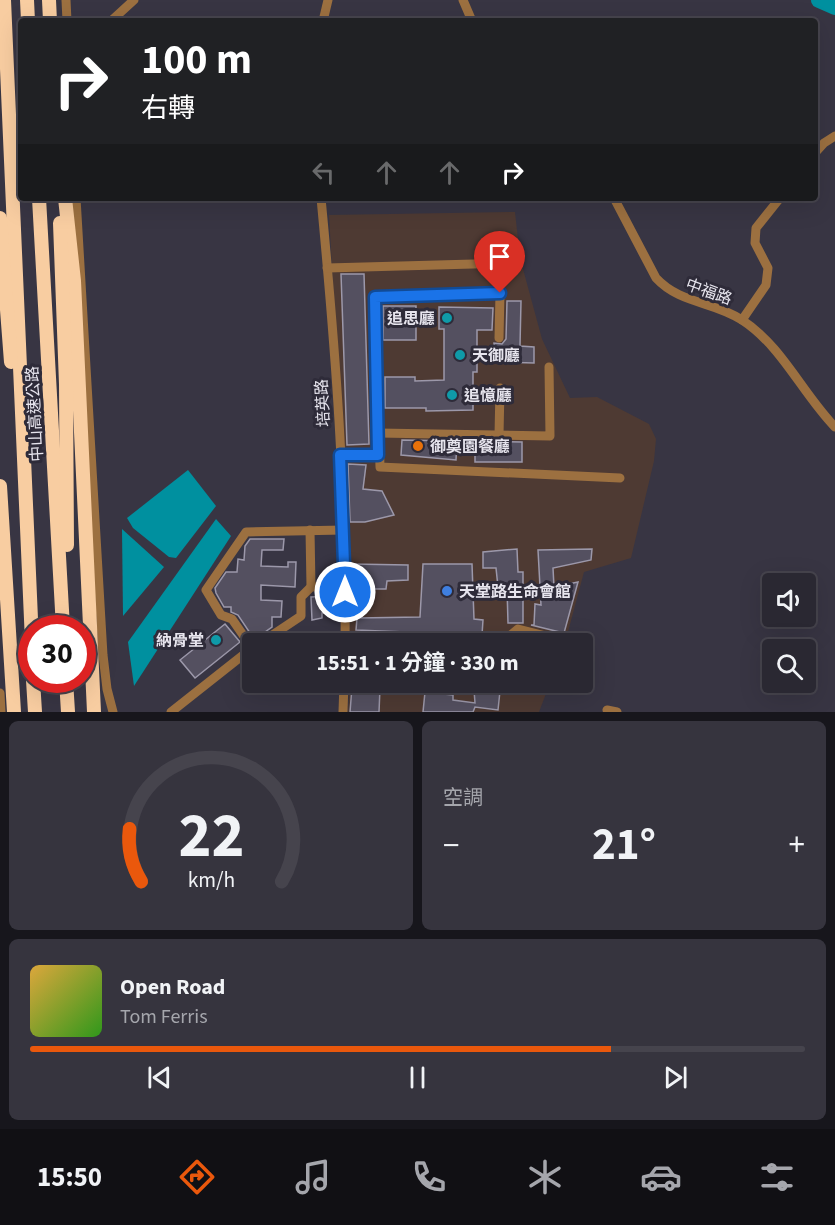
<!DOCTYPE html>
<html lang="zh-TW">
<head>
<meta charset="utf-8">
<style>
	body { margin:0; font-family:"Source Sans 3","Noto Sans TC",sans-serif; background:#36343e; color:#f1f3f6; height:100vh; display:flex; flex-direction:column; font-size:22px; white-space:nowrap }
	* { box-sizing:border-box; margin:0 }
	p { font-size:20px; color:#a5a6ac }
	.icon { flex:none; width:33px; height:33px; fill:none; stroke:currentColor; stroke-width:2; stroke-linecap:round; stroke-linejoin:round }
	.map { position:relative; height:712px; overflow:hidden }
	.panel { display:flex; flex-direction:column; gap:9px; padding:9px; background:#17161c; flex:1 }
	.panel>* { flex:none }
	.guide { position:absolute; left:18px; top:18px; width:800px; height:183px; border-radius:6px; box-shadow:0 6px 24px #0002,0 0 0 2px #46444d; background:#202124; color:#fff; overflow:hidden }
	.buttons { position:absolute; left:762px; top:573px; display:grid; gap:12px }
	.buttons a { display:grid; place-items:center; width:54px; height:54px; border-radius:6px; background:#2a2832; box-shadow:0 6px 24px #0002,0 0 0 2px #46444d; font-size:30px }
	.speed { position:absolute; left:18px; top:615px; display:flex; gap:12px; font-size:30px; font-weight:700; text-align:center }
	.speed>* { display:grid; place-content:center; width:78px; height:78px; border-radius:50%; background:#2a2832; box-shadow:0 6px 24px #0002,0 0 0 2px #46444d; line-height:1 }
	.speed .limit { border:9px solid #d22; background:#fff; color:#111 }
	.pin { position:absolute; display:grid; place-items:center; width:51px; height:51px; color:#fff; margin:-62px -26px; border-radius:50% 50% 50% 0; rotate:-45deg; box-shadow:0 0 6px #0007 }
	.pin .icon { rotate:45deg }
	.me { position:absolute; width:66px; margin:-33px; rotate:0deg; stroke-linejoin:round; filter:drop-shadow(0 0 4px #0008) }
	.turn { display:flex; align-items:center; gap:21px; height:126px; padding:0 24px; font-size:27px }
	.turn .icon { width:78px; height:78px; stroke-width:2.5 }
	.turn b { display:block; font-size:42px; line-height:51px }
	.lanes { display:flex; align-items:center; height:57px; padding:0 24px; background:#0003; justify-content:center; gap:30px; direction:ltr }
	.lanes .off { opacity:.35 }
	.big { font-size:45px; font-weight:700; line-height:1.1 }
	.panel .card { flex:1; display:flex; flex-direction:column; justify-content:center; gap:9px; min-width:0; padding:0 21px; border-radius:9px; background:#36343e }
	.panel .dial { align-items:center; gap:0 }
	.dial svg { height:156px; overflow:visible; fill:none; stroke:#46444d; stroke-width:7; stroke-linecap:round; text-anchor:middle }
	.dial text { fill:#f1f3f6; stroke:none }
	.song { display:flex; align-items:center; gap:18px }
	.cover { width:72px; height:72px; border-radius:9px; background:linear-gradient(135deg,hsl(40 70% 55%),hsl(110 70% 35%)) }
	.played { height:6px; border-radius:3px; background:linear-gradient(90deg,#ea580c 75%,#46444d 75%) }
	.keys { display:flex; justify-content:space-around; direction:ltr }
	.heat { display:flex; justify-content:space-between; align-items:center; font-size:33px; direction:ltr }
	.panel .tiles { flex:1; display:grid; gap:9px; grid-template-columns:1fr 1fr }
	.card:last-child { grid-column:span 2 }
	.trip { position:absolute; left:242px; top:633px; width:351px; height:60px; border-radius:6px; background:#2a2832; box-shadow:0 6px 24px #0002,0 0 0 2px #46444d; font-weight:700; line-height:60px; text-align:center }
	.tabs { display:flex; height:96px; justify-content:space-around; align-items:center; background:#111014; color:#a5a6ac }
	.tabs .icon { width:42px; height:42px }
	.tabs .on { color:#ea580c }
	.tabs b { font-size:27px; color:#f1f3f6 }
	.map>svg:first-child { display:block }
</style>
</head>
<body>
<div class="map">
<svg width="835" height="712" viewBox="0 0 835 712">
	<rect width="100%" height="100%" fill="#383543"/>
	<g fill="#4e3a33">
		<path d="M515 212 520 258 542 339 570 398 597 397 649 424 656 439 654 461 631 558 584 572 565 643H350L349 561 329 215Z"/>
		<path d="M350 683H550L539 712H348Z"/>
	</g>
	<g fill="#00909f">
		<path d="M188 470 216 506 176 558 169 557 133 528 127 518Z"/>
		<path d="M216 519 231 536 134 686 128 642Z"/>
		<path d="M122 529 164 567 123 616Z"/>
	</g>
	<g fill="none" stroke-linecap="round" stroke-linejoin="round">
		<path stroke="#00909f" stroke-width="16" d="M819 0 835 7"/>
	</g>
	<g fill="#545060" stroke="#9c98aa" stroke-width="1.5">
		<path d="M341 274H364L369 444 347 445Z"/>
		<path d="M507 301H521L520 346 534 347V363L494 362V343L502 344 506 339Z"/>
		<rect x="383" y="306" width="33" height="34"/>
		<path d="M439 307 493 308 492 330H477V372H473V410L426 411V408H385V377H415V381L444 380V329H439Z"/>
		<path d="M402 440 457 441 456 460 401 455Z"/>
		<path d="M475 441 522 442V462H475Z"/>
		<path d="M348 464 366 465 363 489 382 491 394 515 365 522H350Z"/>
		<path d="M250 539H284L283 550H262L261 566 288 567V562H296L295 587 261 585V600L282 601 281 617H272V627L262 634 250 633 238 615 231 612V607H224L216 593 215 588 226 572H237L238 559 244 560 245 546Z"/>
		<path d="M517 549 518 572H523V623H508L507 588 498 587 496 568H483V552Z"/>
		<path d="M592 549 591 560 553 568 554 587 578 582 564 633 531 625H534L535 604 541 605 538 550Z"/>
		<path d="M351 564 408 565V580L387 581 386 589H360L359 607H352Z"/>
		<path d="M423 564H472L474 619 483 620 482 635 356 630 357 618 420 617Z"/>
		<path d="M331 596 330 612 322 613V618L312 620 311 597Z"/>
		<path d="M225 624 240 642 195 678 180 660Z"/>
		<path d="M352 687 380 688 379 712H350Z"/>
		<path d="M474 690 500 691 498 710 475 707 473 712H423L425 692 453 695V700L475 703Z"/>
	</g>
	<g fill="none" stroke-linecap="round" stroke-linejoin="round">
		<g stroke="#9c7040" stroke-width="9">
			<path d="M66 0 67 21"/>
			<path d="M463 0 472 21"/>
			<path d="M111 21 134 0"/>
			<path d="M323 21 328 0"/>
			<path d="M814 154 824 143 835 136"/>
			<path d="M76 198 103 655 107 689 113 712"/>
			<path d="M321 198C335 346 347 495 345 644"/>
			<path d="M614 198 656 278C680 304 713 301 742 320 782 346 802 393 835 427"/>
			<path d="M327 268 510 263"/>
			<path d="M742 320 766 285 768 268 755 243 756 228 780 198"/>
			<path d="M499 338 500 293 375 297 380 467 620 478"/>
			<path d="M378 433 550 436 549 367"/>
			<path d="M499 435 500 388"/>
			<path d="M340 455H378"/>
			<path d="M310 530 311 587"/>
			<path d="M345 636 501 643 518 629 566 641"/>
			<path d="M259 644 301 616V597L311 587 345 586"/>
			<path d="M252 648 232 619 221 615 206 590 246 532 344 530"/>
			<path d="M430 682 492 684"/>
			<path d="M0 693 1 712"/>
			<path d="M607 710 617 712"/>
			<path d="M171 712 252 648"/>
			<path d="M343 712 344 682"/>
		</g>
		<g stroke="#f8cda1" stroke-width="14">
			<path d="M4 0 32 642"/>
			<path d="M27 0 28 21"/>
			<path d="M49 0 50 21"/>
			<path d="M39 198 63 628"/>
			<path d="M65 198 74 281 94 712"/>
			<path d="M0 218 11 362"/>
			<path d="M60 223 66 384 67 545"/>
			<path d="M0 486 14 712"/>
			<path d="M33 680 35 712"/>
			<path d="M66 680 68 712"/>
		</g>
	</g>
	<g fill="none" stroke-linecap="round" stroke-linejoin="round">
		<g stroke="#114b97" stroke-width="15">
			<path id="route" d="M345 592 340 455H378L375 297 500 293"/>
		</g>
		<use href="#route" stroke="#1a73e8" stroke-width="10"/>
	</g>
	<g fill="#0f9aa8" stroke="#2e2b39" stroke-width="2">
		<circle cx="447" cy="318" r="6"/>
		<circle cx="460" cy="355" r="6"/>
		<circle cx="452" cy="395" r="6"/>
		<circle cx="216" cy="640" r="6"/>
	</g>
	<circle fill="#e8710a" stroke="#2e2b39" stroke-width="2" cx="418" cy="446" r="6"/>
	<circle fill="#3f7fe0" stroke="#2e2b39" stroke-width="2" cx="447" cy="591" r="6"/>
	<g text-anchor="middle" stroke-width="6" stroke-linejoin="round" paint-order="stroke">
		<g font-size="16" fill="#e7e5ee" stroke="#2e2b39">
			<text transform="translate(709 291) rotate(20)" y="6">中福路</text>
			<text transform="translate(322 403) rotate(-93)" y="6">培英路</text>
			<text transform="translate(34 414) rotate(-93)" y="6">中山高速公路</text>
		</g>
		<g font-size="16" font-weight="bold" fill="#e7e5ee" stroke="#2e2b39" text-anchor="start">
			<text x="435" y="324" text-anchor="end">追思廳</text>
			<text x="472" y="361">天御廳</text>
			<text x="464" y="401">追憶廳</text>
			<text x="430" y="452">御奠園餐廳</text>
			<text x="459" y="597">天堂路生命會館</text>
			<text x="204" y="646" text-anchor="end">納骨堂</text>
		</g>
	</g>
</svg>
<div class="buttons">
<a><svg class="icon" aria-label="sound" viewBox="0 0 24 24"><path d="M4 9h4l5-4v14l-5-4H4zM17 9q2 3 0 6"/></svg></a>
<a><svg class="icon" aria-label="search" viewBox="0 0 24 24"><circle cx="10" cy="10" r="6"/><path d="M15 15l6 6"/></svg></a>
</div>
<div class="speed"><div class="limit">30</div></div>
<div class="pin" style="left:500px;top:293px;background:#d93025"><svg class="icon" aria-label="arrive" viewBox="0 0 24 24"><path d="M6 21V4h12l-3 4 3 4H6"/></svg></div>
<svg class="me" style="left:345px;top:592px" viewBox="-20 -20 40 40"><circle r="17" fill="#1a73e8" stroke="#fff" stroke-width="3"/><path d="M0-11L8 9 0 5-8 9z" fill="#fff"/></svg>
<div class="trip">15:51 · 1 分鐘 · 330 m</div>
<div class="guide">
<div class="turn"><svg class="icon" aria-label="right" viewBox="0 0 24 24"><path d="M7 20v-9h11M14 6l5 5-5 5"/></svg><div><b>100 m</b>右轉</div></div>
<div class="lanes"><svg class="icon off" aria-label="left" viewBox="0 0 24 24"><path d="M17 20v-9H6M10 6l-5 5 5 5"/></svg><svg class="icon off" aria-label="ahead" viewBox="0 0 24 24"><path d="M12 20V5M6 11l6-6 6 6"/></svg><svg class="icon off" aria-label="ahead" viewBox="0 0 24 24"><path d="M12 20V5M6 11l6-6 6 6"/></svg><svg class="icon" aria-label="right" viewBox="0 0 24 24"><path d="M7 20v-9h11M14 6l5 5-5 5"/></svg></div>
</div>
</div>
<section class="panel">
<div class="tiles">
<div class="card dial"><svg viewBox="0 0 100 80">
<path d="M14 69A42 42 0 1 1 86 69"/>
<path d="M14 69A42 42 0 0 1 8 42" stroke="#ea580c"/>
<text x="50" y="56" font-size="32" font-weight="700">22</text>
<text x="50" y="72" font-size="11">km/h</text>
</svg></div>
<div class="card"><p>空調</p>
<div class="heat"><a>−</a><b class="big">21°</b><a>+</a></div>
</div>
<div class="card">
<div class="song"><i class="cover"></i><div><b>Open Road</b><p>Tom Ferris</p></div></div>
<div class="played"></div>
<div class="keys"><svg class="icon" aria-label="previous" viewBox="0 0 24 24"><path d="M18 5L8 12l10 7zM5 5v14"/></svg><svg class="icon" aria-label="pause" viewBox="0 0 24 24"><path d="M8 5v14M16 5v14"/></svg><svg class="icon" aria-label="next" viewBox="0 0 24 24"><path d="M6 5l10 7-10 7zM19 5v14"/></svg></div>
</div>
</div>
</section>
<nav class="tabs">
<b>15:50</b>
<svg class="icon on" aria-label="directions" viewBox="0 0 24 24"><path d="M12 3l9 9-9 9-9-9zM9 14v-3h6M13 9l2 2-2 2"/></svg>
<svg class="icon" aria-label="music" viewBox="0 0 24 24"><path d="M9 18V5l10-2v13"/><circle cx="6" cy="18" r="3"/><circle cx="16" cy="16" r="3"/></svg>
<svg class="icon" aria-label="phone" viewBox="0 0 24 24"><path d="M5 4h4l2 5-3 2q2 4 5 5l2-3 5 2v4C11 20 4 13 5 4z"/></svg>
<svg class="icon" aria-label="climate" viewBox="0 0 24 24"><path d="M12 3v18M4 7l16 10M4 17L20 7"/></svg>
<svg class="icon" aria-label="car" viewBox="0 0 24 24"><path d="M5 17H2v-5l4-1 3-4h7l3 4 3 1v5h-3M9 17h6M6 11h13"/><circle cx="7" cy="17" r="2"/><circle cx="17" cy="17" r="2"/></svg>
<svg class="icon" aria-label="filters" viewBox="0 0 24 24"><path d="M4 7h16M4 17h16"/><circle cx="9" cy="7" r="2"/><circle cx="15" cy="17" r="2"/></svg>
</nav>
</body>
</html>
